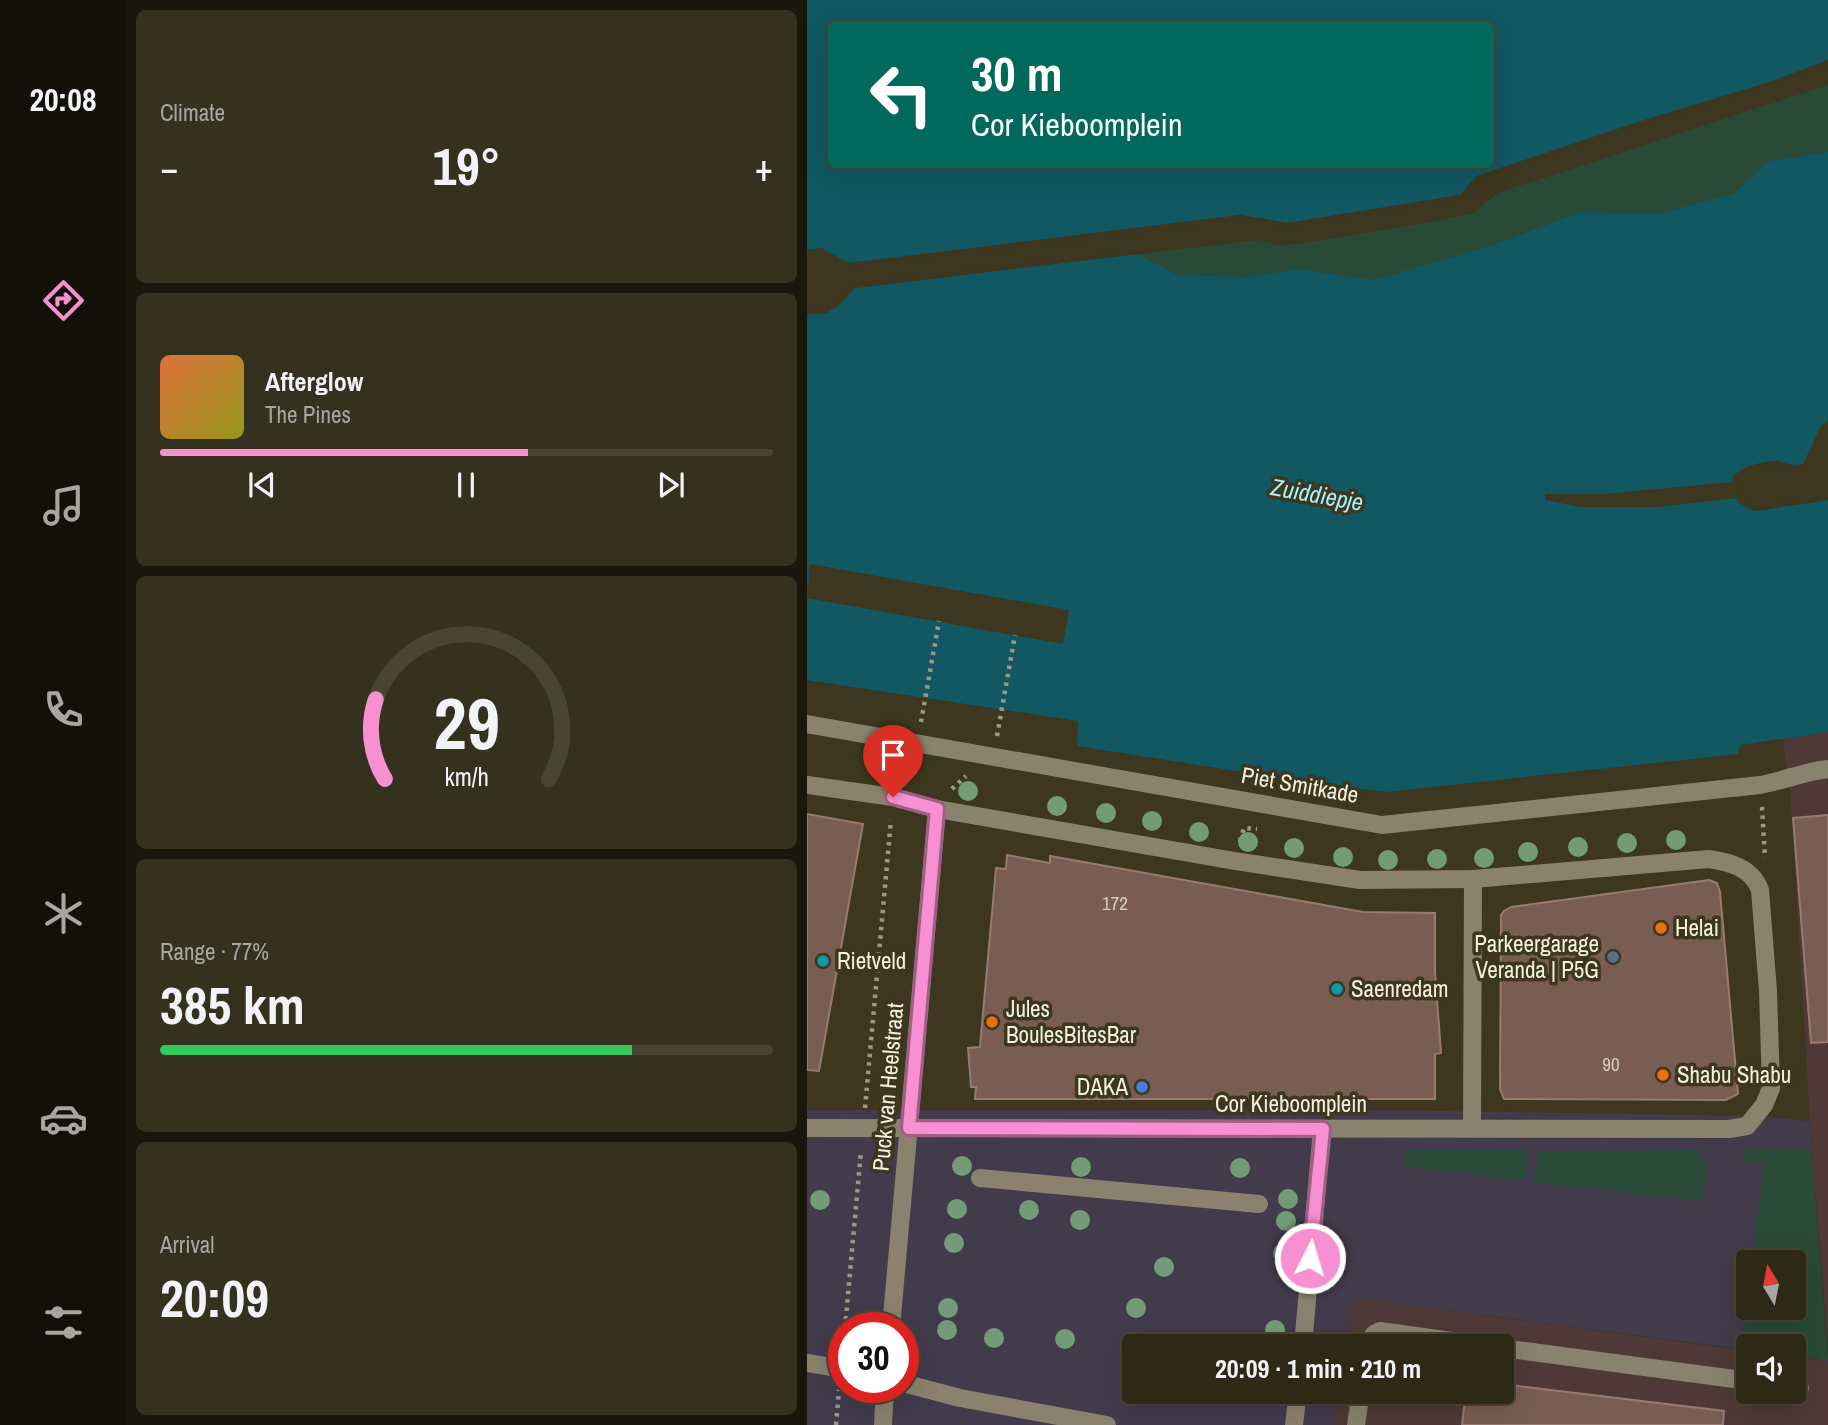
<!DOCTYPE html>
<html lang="en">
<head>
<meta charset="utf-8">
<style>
	body { margin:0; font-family:"Archivo Narrow",sans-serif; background:#35311f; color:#f1f3f6; height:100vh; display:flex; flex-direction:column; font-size:26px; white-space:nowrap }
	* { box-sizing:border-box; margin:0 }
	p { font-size:23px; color:#a7a6a1 }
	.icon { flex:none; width:38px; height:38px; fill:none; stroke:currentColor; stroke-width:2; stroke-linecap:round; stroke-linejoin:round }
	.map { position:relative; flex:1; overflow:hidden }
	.panel { display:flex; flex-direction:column; gap:10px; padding:10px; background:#19170c; width:681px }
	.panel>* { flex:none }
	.guide { position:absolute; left:21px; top:21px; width:665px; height:147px; border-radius:7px; box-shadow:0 7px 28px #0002,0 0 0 2px #484535; background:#00695c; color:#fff; overflow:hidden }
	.needle { width:46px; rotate:350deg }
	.fabs { position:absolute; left:929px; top:1250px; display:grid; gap:14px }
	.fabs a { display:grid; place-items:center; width:70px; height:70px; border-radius:7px; background:#2d2916; box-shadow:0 7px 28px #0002,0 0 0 2px #484535; font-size:35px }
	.speed { position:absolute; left:21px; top:1312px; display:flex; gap:14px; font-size:35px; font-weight:700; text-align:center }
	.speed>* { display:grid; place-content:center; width:91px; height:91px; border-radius:50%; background:#2d2916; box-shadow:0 7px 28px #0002,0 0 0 2px #484535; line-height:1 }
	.speed .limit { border:10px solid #d22; background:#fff; color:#111 }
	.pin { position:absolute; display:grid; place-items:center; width:60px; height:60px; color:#fff; margin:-72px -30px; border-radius:50% 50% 50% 0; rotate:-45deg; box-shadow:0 0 7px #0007 }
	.pin .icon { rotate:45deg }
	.me { position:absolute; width:77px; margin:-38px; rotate:5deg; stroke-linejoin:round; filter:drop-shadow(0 0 5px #0008) }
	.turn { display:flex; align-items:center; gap:24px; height:147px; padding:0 28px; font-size:32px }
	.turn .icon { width:91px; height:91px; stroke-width:2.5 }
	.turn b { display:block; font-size:49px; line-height:60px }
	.big { font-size:52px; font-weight:700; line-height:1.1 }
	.panel .widget { flex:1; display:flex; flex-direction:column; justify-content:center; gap:10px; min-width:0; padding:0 24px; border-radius:10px; background:#35311f }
	.panel .dial { align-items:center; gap:0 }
	.dial svg { height:182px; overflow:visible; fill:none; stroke:#484535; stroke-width:7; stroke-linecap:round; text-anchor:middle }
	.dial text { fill:#f1f3f6; stroke:none }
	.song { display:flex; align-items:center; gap:21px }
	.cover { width:84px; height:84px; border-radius:10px; background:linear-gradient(135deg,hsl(20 70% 55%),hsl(60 70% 35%)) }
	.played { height:7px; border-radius:4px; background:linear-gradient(90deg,#f690d0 60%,#484535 60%) }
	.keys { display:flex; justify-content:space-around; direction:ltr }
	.heat { display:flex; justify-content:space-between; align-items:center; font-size:38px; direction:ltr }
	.charge { height:10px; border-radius:5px; background:linear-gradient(90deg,#34c759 77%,#484535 0) }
	.trip { position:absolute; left:315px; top:1334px; width:392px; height:70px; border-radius:7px; background:#2d2916; box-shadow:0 7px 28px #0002,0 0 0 2px #484535; font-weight:700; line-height:70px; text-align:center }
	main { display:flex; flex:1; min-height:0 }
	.tabs { display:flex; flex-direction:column; width:126px; justify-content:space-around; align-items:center; background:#121009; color:#a7a6a1 }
	.tabs .icon { width:49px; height:49px }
	.tabs .current { color:#f690d0 }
	.tabs b { font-size:32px; color:#f1f3f6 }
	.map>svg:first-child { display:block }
</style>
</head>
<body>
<main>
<nav class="tabs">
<b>20:08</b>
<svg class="icon current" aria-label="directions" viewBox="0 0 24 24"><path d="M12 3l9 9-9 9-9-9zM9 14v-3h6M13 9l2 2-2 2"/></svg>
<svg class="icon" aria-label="music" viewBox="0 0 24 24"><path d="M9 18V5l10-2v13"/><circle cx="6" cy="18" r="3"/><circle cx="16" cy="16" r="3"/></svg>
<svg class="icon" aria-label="phone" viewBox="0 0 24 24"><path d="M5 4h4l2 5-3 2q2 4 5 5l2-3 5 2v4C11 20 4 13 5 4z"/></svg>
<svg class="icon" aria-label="climate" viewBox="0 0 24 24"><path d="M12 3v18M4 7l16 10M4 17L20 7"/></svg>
<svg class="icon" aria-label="car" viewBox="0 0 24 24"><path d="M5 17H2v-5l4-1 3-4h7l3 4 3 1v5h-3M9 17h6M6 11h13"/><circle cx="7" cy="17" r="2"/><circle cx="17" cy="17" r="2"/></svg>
<svg class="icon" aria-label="filters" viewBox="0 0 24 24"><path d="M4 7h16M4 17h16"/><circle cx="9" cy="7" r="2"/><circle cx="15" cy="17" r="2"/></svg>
</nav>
<section class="panel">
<div class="widget"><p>Climate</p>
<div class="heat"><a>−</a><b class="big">19°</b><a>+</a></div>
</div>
<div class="widget">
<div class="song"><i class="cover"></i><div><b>Afterglow</b><p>The Pines</p></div></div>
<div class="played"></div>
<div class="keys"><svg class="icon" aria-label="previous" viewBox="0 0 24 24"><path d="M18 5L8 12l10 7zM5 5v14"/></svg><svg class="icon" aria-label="pause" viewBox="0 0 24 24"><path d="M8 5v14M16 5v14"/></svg><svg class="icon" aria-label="next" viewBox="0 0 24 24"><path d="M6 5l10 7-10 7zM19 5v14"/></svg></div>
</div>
<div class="widget dial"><svg viewBox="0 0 100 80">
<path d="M14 69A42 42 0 1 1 86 69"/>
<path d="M14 69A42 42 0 0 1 10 34" stroke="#f690d0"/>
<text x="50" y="56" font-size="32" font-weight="700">29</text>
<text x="50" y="72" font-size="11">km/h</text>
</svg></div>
<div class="widget"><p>Range · 77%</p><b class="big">385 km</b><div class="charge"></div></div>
<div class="widget"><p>Arrival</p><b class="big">20:09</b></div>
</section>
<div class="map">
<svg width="1022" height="1425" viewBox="0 0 1022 1425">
	<rect width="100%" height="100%" fill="#3c371e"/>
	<path fill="#413b4c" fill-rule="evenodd" d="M0 1110H578L948 1116 1003 1121 1021 1361 987 1356V1346H942L941 1350 547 1298 539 1346H327V1391H532L527 1425H0ZM942 1262H987V1307H942ZM37 1328H96V1388H37Z"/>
	<g fill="#4e3936">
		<path d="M1021 644V1347L1003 1121 984 804 966 654Z"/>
		<path d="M547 1298 941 1351 942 1391H987V1357L1021 1361V1425H527L532 1391H695V1346H539Z"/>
	</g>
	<g fill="#294a37">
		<path d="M1021 85V235L803 314 104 281 452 240 470 245 490 244 624 222 667 213 690 193Z"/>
		<path d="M598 1150H721L718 1180 597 1166Z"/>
		<path d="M892 1150C903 1166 897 1183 895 1201L727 1182 731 1151Z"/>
		<path d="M938 1150H1004L1021 1360 987 1355V1346H942L941 1350 936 1349 941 1292 942 1307H987V1262H945L957 1163 935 1161Z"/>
	</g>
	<g fill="#115862" fill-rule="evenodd">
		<path d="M0 0H1021V60L963 82 828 123 670 176 653 195 481 223 433 215 263 239 41 263 14 248 0 250ZM24 24H682V164H24Z"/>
		<path d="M1021 152V421L1014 426 996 464C984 466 984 464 973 462 956 459 940 467 927 475L926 491 932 503 948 511 1021 500V732L933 745 931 754 579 792 493 781 270 746 271 721 0 680V314C25 316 32 305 48 288L331 254 370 275 441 277 492 269 566 280 684 246 774 212 850 214 927 194 962 161Z"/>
	</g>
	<g fill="#3c371e">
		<path d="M1021 60 1022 64 964 85 829 127 672 179 654 199 481 227 433 219 263 242 41 266 13 252 0 253V250L14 248 41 263 433 215 481 223 653 195 670 176 828 123 963 82Z"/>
		<path d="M331 251 337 253 48 288 31 306 18 314H0V310L17 311 29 304 47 284Z"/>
		<path d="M971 461 984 466 1000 463 997 467 984 469 971 465 942 469 930 477 929 490 935 500 949 507 1021 497V500L948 511 932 503 930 498 850 507H774L738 500V494H796L926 482 927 475 941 466Z"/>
		<path d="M3 564 262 610 256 644 0 598Z"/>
	</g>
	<g fill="#795d53" stroke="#987a6f" stroke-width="2">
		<path d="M0 814 56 824 12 1071 0 1070Z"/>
		<path d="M1021 815V1042L1004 1043 986 818Z"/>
		<path d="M200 855 243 863V856L556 912 628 913V972L634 1053 628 1054V1099H168L169 1087H164L161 1048 173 1047 189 868 199 869Z"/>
		<path d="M902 880 910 883 913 892 931 1094 919 1100 697 1099 693 1089 694 915 697 911 704 907Z"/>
		<path d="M695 1384 917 1411 916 1425H655L659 1391H695Z"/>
	</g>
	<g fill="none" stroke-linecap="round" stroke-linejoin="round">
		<g stroke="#9c9884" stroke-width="4.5" stroke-dasharray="3.5 5" stroke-linecap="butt">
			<path d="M114 722 132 621"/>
			<path d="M190 736 208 635"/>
			<path d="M145 789 159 776"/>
			<path d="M955 807 958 858"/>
			<path d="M433 841 437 828 450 829"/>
			<path d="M58 1108 84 820"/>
			<path d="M38 1328 54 1151"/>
			<path d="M29 1425 32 1390"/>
		</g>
		<g stroke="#89826e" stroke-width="18">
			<path d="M0 724 575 825 953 785C976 781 998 771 1022 769"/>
			<path d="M0 785 86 797 130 809 428 861 553 880 666 879 902 859C923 862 945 868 953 890L961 991 964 1088 957 1105 940 1126 922 1129 0 1128"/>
			<path d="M665 1128 666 879"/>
			<path d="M173 1178 452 1204"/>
			<path d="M84 1328 130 809"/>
			<path d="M496 1346 515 1129"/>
			<path d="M561 1346 567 1334 573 1331 681 1346"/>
			<path d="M695 1348 942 1381"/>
			<path d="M0 1363 37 1369"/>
			<path d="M96 1383 153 1398 300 1425"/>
			<path d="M987 1387 993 1388"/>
			<path d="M76 1425 78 1388"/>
			<path d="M487 1425 491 1391"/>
			<path d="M549 1425 554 1391"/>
		</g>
	</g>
	<g fill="#749b77">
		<circle cx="92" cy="778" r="10"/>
		<circle cx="161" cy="791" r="10"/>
		<circle cx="250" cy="806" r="10"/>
		<circle cx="299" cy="813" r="10"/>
		<circle cx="345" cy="821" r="10"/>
		<circle cx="392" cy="832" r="10"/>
		<circle cx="869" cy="840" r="10"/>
		<circle cx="441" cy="842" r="10"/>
		<circle cx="820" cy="843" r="10"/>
		<circle cx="771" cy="847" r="10"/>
		<circle cx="487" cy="848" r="10"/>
		<circle cx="721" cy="852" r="10"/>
		<circle cx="536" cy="857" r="10"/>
		<circle cx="677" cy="858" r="10"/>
		<circle cx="630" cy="859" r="10"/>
		<circle cx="581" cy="860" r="10"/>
		<circle cx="155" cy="1166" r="10"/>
		<circle cx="274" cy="1167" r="10"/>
		<circle cx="433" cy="1168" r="10"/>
		<circle cx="481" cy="1199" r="10"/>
		<circle cx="13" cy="1200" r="10"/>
		<circle cx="150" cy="1209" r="10"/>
		<circle cx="222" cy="1210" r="10"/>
		<circle cx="273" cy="1220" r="10"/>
		<circle cx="479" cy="1221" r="10"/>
		<circle cx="147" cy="1243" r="10"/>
		<circle cx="476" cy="1253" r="10"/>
		<circle cx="357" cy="1267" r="10"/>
		<circle cx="141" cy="1308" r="10"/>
		<circle cx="329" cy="1308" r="10"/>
		<circle cx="140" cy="1330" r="10"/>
		<circle cx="468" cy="1330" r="10"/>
		<circle cx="187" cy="1338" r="10"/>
		<circle cx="258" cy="1339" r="10"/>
	</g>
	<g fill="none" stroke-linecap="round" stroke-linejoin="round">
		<g stroke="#a05e87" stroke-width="18">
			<path id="route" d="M86 797 130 809 102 1128 516 1129 503 1258"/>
		</g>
		<use href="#route" stroke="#f690d0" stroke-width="12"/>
	</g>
	<g fill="#e8710a" stroke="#3c371e" stroke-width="2.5">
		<circle cx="854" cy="928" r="7"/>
		<circle cx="185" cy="1022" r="7"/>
		<circle cx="856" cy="1075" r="7"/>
	</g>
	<circle fill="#5c6f8a" stroke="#3c371e" stroke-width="2.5" cx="806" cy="957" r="7"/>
	<g fill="#0f9aa8" stroke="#3c371e" stroke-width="2.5">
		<circle cx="16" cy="961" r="7"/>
		<circle cx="530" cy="989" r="7"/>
	</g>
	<circle fill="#3f7fe0" stroke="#3c371e" stroke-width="2.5" cx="335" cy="1087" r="7"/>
	<g text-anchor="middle" stroke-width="7" stroke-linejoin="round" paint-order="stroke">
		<g font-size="19" fill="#d4cbbe">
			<text x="308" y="910">172</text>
			<text x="804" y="1071">90</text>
		</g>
		<g font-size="23" fill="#f3f0e1" stroke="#3c371e">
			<text transform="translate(493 785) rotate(10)" y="8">Piet Smitkade</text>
			<text transform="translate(81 1087) rotate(-85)" y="8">Puck van Heelstraat</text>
			<text x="484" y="1112">Cor Kieboomplein</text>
		</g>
		<g font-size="23" fill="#f3f0e1" stroke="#3c371e" text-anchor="start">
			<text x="868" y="936">Helai</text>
			<text x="792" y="952" text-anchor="end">Parkeergarage<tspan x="792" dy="26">Veranda | P5G</tspan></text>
			<text x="30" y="969">Rietveld</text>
			<text x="544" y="997">Saenredam</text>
			<text x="199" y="1017">Jules<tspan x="199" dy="26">BoulesBitesBar</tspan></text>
			<text x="870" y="1083">Shabu Shabu</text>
			<text x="321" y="1095" text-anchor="end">DAKA</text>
		</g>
		<g font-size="24" font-style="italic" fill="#a3f1fd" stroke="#3c371e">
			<text transform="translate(510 495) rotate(10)" y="8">Zuiddiepje</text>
		</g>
	</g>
</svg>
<div class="fabs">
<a><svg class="needle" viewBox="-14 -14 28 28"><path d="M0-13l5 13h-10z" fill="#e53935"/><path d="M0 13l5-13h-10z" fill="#a7a6a1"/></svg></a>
<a><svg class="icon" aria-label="sound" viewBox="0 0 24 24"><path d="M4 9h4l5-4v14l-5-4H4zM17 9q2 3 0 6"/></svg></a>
</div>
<div class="speed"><div class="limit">30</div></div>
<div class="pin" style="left:86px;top:797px;background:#d93025"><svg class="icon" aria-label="arrive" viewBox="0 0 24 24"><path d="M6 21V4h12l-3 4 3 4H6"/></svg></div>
<svg class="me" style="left:503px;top:1258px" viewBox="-20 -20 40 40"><circle r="17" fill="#f690d0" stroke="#fff" stroke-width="3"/><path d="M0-11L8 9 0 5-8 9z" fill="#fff"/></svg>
<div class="trip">20:09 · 1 min · 210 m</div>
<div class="guide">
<div class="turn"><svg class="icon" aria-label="left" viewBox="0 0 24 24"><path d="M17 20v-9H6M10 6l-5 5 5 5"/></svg><div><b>30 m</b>Cor Kieboomplein</div></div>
</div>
</div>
</main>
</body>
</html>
